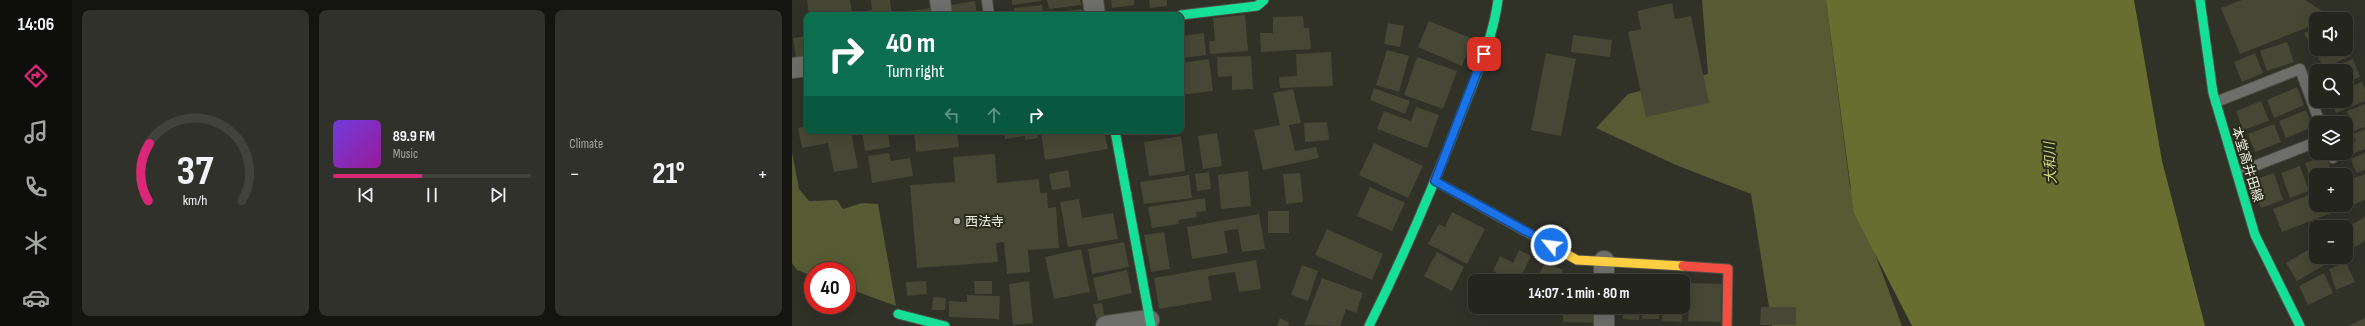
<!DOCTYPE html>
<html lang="en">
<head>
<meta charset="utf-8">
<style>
	body { margin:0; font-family:"Sofia Sans Condensed","Noto Sans JP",sans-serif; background:#30312a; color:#f1f3f6; height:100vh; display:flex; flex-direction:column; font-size:15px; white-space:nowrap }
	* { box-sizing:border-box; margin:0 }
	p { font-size:13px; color:#a3a5a4 }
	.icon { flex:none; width:22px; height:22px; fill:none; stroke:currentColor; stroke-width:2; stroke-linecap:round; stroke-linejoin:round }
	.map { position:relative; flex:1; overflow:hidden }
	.details { display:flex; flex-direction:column; gap:10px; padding:10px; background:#141410; width:720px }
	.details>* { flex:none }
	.top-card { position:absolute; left:12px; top:12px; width:380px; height:122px; border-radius:8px; box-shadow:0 4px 16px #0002,0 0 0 1px #41423b; background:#0b6e4f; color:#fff; overflow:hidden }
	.controls { position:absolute; left:1517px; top:12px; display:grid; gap:8px }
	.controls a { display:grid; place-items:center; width:44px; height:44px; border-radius:8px; background:#24251d; box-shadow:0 4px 16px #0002,0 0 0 1px #41423b; font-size:20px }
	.speed { position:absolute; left:12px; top:262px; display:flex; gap:8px; font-size:20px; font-weight:700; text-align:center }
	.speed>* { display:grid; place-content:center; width:52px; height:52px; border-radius:50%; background:#24251d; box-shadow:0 4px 16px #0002,0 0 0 1px #41423b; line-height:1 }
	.speed .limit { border:6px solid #d22; background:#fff; color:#111 }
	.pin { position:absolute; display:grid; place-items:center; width:34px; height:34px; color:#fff; margin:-17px; border-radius:8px; box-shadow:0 2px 6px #0006 }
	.me { position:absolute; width:44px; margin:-22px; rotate:299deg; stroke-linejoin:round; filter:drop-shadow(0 0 3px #0008) }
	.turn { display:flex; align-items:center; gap:14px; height:84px; padding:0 16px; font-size:18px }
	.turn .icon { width:52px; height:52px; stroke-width:2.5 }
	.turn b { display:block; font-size:28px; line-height:34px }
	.lanes { display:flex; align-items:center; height:38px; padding:0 16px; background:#0003; justify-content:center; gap:20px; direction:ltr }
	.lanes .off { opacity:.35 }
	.big { font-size:30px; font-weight:700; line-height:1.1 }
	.details .tile { flex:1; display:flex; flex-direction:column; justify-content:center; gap:6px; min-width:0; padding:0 14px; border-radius:8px; background:#30312a }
	.details .dial { align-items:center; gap:0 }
	.dial svg { height:104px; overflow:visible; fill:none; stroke:#41423b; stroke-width:7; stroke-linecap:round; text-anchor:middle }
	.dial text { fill:#f1f3f6; stroke:none }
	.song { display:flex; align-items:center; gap:12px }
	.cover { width:48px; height:48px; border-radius:6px; background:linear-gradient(135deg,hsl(260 70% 55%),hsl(300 70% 35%)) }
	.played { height:4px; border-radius:2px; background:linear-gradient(90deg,#db2777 45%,#41423b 45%) }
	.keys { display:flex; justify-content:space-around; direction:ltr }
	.heat { display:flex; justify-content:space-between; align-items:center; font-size:22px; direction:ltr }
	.details .tiles { flex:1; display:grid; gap:10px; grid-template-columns:repeat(3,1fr) }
	.trip { position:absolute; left:676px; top:274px; width:222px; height:40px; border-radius:8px; background:#24251d; box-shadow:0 4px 16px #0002,0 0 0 1px #41423b; font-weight:700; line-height:40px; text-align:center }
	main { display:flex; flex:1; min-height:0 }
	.tab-bar { display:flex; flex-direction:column; width:72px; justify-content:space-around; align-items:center; background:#0e0f0c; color:#a3a5a4 }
	.tab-bar .icon { width:28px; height:28px }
	.tab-bar .on { color:#db2777 }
	.tab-bar b { font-size:18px; color:#f1f3f6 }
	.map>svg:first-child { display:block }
</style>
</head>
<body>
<main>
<nav class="tab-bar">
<b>14:06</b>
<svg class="icon on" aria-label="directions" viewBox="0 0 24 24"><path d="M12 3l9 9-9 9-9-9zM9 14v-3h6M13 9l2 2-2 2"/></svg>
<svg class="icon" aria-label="music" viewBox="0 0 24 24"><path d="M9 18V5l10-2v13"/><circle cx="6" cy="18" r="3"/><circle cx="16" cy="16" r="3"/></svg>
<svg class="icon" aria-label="phone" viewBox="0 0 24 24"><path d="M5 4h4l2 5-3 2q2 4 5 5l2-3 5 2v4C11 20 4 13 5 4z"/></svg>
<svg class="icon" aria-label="climate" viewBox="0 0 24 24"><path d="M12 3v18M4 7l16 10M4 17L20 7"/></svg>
<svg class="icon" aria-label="car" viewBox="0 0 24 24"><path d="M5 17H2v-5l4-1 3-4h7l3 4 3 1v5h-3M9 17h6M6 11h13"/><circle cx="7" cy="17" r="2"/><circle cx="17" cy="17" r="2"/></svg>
</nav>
<section class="details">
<div class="tiles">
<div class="tile dial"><svg viewBox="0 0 100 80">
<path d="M14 69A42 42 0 1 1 86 69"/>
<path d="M14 69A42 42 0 0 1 15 25" stroke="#db2777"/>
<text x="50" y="56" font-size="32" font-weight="700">37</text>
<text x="50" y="72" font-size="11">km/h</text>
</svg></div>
<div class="tile">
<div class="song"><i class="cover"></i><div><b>89.9 FM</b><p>Music</p></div></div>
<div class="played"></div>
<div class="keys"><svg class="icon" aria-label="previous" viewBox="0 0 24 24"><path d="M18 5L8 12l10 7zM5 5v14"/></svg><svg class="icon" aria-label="pause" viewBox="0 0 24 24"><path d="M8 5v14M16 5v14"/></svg><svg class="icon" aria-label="next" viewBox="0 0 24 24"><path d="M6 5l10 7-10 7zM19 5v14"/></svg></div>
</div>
<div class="tile"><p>Climate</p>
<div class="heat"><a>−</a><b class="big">21°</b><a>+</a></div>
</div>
</div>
</section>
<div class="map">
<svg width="1573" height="326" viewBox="0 0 1573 326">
	<rect width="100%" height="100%" fill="#303127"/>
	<g fill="#565b33">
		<path d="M910 0H1034L1058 187 1110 326H980L959 194 884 165 804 128 836 94 916 74Z"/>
		<path d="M0 152 7 189 17 201 45 200 51 209 70 203 86 204 104 306 55 288V271H21V276L5 270 0 263Z"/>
	</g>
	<path fill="#686e2f" d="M1034 0H1342L1370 161 1413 326H1120L1062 213Z"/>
	<g fill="#464734">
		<path d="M15 0H58L60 13 80 10 79 0H98L100 15H17Z"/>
		<path d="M220 0H249V1L220 5Z"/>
		<path d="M255 0H288L289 5 257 9Z"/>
		<path d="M319 0H342V5L320 8Z"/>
		<path d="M357 0H375V6L358 8Z"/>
		<path d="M1450 0H1513L1539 17 1524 19V24L1448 54 1429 8Z"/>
		<path d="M183 1 185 15H161L159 5Z"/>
		<path d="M880 3 883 19 899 16 917 103 854 117 836 32 849 29 845 11Z"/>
		<path d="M250 5 251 15H222V8Z"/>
		<path d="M139 8 140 15H109L108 12Z"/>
		<path d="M290 9 291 15H257L256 13Z"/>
		<path d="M453 15 456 51 418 54 417 41H423L421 18Z"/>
		<path d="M511 16 512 28H517L519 49 469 52 468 33H481V17Z"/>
		<path d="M637 21 681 39 670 66 626 47Z"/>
		<path d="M596 23 612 26 608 47 592 44Z"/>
		<path d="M1524 28V47L1520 49 1512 33Z"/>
		<path d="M412 33 414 55 389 58V36Z"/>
		<path d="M781 35 820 40 818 57 779 52Z"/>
		<path d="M15 36V61L5 63 1 38Z"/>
		<path d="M1495 42 1502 62 1475 71 1468 51Z"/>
		<path d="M1554 44 1559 56 1531 68 1524 51 1528 49H1554Z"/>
		<path d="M595 50 617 56 607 92 584 85Z"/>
		<path d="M539 52 541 86 488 88 487 77 505 76 504 54Z"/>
		<path d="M754 53 784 59 769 136 739 130Z"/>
		<path d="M1463 53 1471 73 1450 82 1442 62Z"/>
		<path d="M459 56 461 89 440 90V76L426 77 425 57Z"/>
		<path d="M625 57 665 71 651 109 612 95Z"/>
		<path d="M417 59 421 91 389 95V63Z"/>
		<path d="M1561 59 1568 77 1554 83V71H1532Z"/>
		<path d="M1570 82 1573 89V101L1544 113 1539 101H1554V88Z"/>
		<path d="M1505 87 1512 105 1482 118 1475 100Z"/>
		<path d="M582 88 618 101 613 114 578 100Z"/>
		<path d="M501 89 509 123 497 125 503 151 524 147 527 158 471 170 462 130 488 125 481 93Z"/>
		<path d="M1469 101 1477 121 1451 130 1444 111Z"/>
		<path d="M1573 104V127L1554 134V123L1549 122 1558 118 1555 111Z"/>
		<path d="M624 107 647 115 635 148 585 129 592 111 619 121Z"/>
		<path d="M1514 110 1521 127 1494 138 1487 121Z"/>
		<path d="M535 122 537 140 513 142 512 123Z"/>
		<path d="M1482 124 1489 142 1463 152 1456 134Z"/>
		<path d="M15 126V131H59L66 168 42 172 36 143 10 148 6 128Z"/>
		<path d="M1573 129V149L1558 155 1554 145 1564 141 1561 134Z"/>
		<path d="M70 131H96L98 147 73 151Z"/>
		<path d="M122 131H165L167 147 124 152Z"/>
		<path d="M212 131H245L246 138 233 140V136L213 139Z"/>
		<path d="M312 131 316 149 253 160 249 132Z"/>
		<path d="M425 133 430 166 411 169 406 136Z"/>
		<path d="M389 136 393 171 357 176 352 142Z"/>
		<path d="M582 143 631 166 616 198 567 175Z"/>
		<path d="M97 153 99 161 118 158 121 176 80 183 76 156Z"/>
		<path d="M1573 153V170L1564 173 1559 159Z"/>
		<path d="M203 154 205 183 247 179 248 193H255L256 208 264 207 267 248 236 250 238 272 215 274 212 242 204 243 206 262 125 268 118 185 163 182 161 157Z"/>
		<path d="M1534 156 1541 175H1524V187L1522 188 1513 163Z"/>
		<path d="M1508 166 1517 191 1498 198 1489 173Z"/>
		<path d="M276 170 279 187 260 190 257 174Z"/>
		<path d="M456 171 459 206 429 209 426 175Z"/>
		<path d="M417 172 419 189 405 191 403 174Z"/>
		<path d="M508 173 511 202 494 204 491 174Z"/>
		<path d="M1482 173 1491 200 1469 208 1459 181Z"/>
		<path d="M1573 174V200L1490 232 1481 209 1524 192V205H1554V181Z"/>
		<path d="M397 175 400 198 352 204 348 182Z"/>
		<path d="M578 187 613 203 600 231 565 216Z"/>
		<path d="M413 198 414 211 404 212 405 217 386 220 387 224 360 228 356 207Z"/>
		<path d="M287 199 290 218 321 213 326 239 276 247 268 202Z"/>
		<rect x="476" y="211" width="21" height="22"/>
		<path d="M660 212 693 229 675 264 636 244 647 224 653 227Z"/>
		<path d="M467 214 473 249 450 252 446 229 432 231 436 253 400 259 395 227Z"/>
		<path d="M1573 217V241L1554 252V228Z"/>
		<path d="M535 229 591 254 580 280 523 255Z"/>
		<path d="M372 232 378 269 359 272 352 235Z"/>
		<path d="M332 242 337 267 300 274 296 249Z"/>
		<path d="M1524 245V257H1546L1505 281 1494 263Z"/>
		<path d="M289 249 298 292 262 299 253 257Z"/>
		<path d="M727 250 739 256 727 281H721L701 271 708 256 721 263Z"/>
		<path d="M645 252 672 267 660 291 632 276Z"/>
		<path d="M464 260 469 289 447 292 443 272 416 276 420 300 367 309 362 278Z"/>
		<path d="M753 262 771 270 765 281H744Z"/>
		<path d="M1554 262 1563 282 1544 290 1537 269Z"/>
		<path d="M510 265 526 271 516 301 499 295Z"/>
		<path d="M335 270 340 293 306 301 301 278Z"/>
		<path d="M1532 273 1541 293 1516 305 1507 286Z"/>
		<path d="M787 276H807V281H786Z"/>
		<path d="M530 278 571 293 564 313 554 309 548 326 512 325Z"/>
		<path d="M134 281 135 294 115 296 114 282Z"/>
		<path d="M182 281H200V294H183Z"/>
		<path d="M237 281 241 323 221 325 217 284Z"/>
		<path d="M898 283 930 284 929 322 896 321Z"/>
		<path d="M175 295 208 296 207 319 157 317V301L175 302Z"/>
		<path d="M141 297 154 298 153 310H140Z"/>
		<path d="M310 303 313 319 305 320 301 304Z"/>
		<path d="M771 307H803V323L771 322Z"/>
		<path d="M831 307H848L847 320 831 319Z"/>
		<path d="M851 307H867V319H850Z"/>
		<path d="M871 307H891L890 322 870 321Z"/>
		<path d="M969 307H1004V325H968Z"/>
		<path d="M488 318 497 322 496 326H485Z"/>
		<path d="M1573 318V326H1556Z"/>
	</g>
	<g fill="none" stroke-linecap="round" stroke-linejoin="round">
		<g stroke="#4e4f46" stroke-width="12">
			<g id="lane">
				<path d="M195 0 197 15"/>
				<path d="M1424 102 1508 69 1528 123"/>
				<path d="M1540 153 1541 158"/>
				<path d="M1445 173 1524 142"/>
			</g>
		</g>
		<g stroke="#4e4f46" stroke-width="22">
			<g id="street">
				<path d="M148 0 150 15"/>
				<path d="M301 0 303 15"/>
				<path d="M0 68 15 66"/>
				<path d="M812 281V261"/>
				<path d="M314 326 357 320"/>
				<path d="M812 326V307"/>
			</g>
		</g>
		<g stroke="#4e4f46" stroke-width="11">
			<g id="fast">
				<path d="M1408 0 1421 93 1463 235 1508 326"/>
				<path d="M389 15 465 6 472 0"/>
				<path d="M323 131 359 326"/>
				<path d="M106 314 153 326"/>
				<path d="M577 326C612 256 642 185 670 112 684 75 701 39 706 0"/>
			</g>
		</g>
		<g stroke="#4e4f46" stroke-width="11">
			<path id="slow" d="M643 181 785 260 891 266"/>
		</g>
		<g stroke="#4e4f46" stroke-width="11">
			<path id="jam" d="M891 266 936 269 935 326"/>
		</g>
		<use href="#lane" stroke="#6e6e6a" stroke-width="10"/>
		<use href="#street" stroke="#6e6e6a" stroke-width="20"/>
		<use href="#fast" stroke="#16e098" stroke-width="9"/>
		<use href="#slow" stroke="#ffcf43" stroke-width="9"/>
		<use href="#jam" stroke="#f24e42" stroke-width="9"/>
	</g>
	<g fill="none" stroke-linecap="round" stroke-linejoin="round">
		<g stroke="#114b97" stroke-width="10">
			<path id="route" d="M692 54 643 181 759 245"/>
		</g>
		<use href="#route" stroke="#1a73e8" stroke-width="7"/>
	</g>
	<circle fill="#adaea3" stroke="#292b1a" stroke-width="1.5" cx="165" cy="221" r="4"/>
	<g text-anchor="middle" stroke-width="4" stroke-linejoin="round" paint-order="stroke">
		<g font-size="13" fill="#f0f1e6" stroke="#292b1a">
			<text transform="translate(1456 164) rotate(73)" y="5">本堂高井田線</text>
		</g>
		<g font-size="13" fill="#f0f1e6" stroke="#292b1a" text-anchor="start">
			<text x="173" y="226">西法寺</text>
		</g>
		<g font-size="14" font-style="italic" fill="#d1dc7c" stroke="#292b1a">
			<text transform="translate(1258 163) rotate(-93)" y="5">大和川</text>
		</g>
	</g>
</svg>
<div class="controls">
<a><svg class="icon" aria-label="sound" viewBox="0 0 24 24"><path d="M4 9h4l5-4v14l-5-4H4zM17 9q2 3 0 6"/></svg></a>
<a><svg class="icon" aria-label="search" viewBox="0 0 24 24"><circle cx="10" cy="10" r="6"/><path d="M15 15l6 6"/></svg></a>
<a><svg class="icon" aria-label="layers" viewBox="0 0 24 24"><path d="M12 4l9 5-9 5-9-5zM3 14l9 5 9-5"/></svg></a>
<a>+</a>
<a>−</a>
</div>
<div class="speed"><div class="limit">40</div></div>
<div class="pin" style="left:692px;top:54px;background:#d93025"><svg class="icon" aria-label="arrive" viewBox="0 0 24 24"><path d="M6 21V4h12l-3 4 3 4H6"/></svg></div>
<svg class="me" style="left:759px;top:245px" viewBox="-20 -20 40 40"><circle r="17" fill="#1a73e8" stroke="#fff" stroke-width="3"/><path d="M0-11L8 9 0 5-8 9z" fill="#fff"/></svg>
<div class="trip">14:07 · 1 min · 80 m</div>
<div class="top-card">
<div class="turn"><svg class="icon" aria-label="right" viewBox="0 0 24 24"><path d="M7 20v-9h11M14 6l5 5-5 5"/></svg><div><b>40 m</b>Turn right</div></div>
<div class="lanes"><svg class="icon off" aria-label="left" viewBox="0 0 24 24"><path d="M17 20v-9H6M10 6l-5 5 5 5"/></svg><svg class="icon off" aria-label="ahead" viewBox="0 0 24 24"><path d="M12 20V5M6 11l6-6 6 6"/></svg><svg class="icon" aria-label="right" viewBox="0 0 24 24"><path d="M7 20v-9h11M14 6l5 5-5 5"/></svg></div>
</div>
</div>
</main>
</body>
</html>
